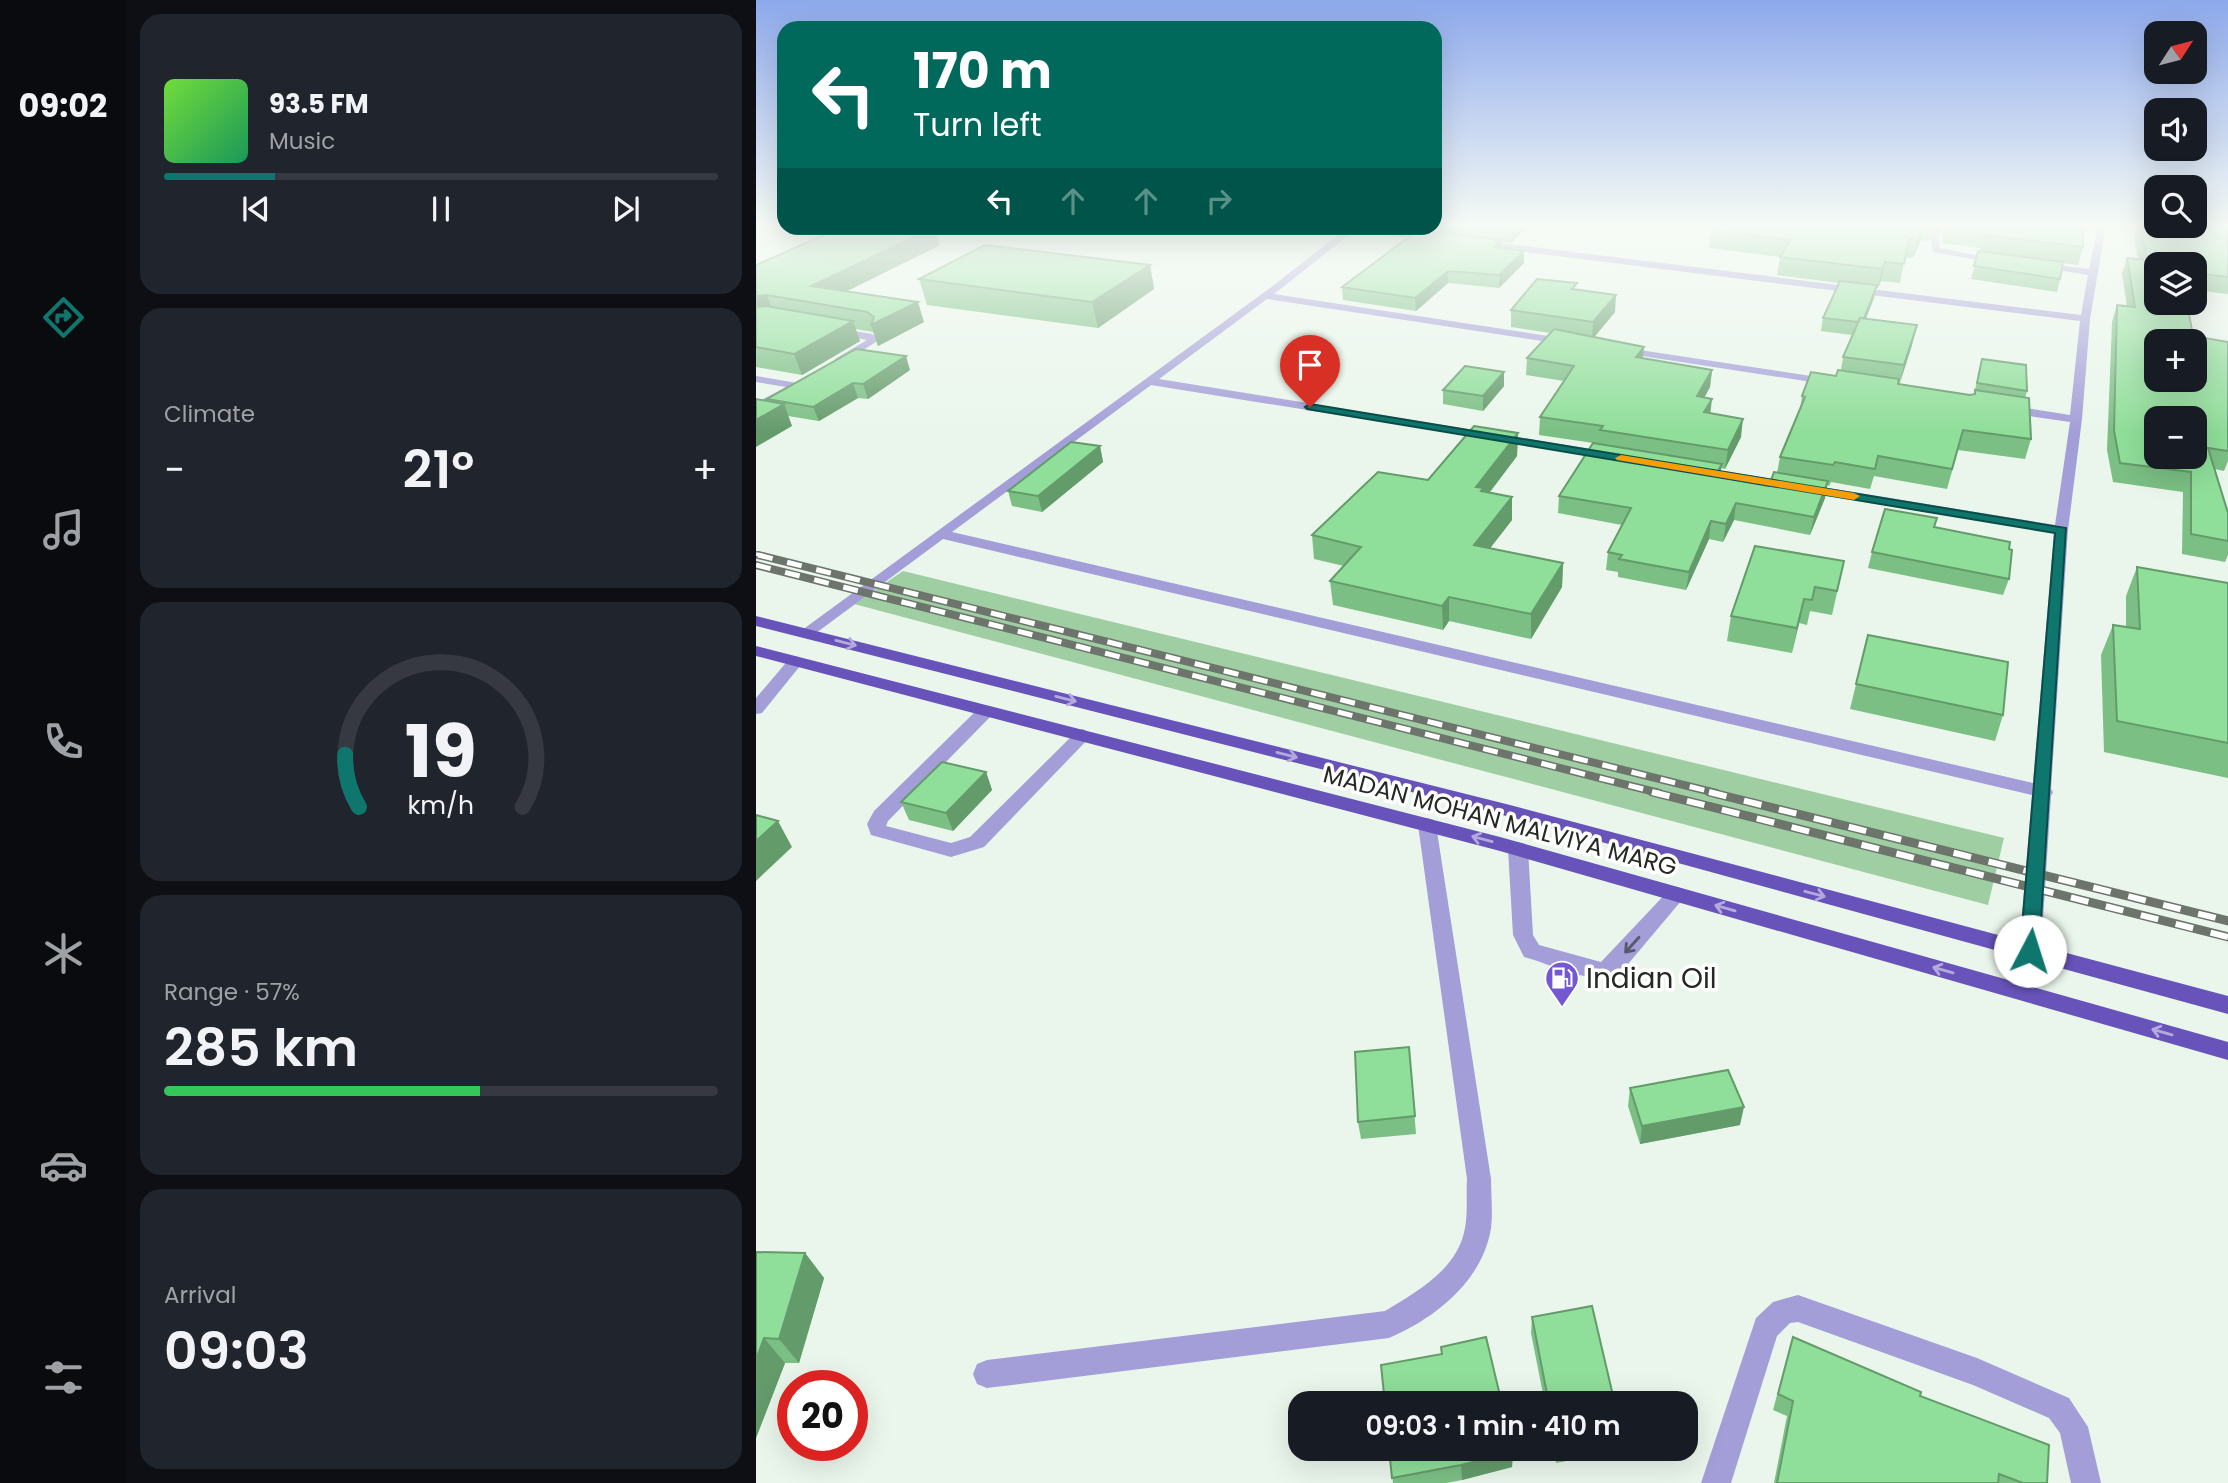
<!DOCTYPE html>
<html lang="en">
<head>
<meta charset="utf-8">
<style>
	body { margin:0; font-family:Poppins,sans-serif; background:#20242c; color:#f1f3f6; height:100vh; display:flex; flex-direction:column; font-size:26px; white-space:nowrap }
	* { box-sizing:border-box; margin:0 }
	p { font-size:23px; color:#9ea1a6 }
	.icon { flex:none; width:38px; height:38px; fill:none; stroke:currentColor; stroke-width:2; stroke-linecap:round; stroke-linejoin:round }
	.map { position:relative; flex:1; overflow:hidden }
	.panel { display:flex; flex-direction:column; gap:14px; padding:14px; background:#0d0f14; width:630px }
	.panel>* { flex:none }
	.banner { position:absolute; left:21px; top:21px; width:665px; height:214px; border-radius:21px; box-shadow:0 7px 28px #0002; background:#00695c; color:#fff; overflow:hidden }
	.needle { width:46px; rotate:54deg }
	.fabs { position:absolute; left:1388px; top:21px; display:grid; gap:14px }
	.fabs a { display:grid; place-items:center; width:63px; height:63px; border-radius:14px; background:#171b24; box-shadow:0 7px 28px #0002; font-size:35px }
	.speed { position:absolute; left:21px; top:1370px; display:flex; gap:14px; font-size:35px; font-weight:700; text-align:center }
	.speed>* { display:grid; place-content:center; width:91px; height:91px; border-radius:50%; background:#171b24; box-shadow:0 7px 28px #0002; line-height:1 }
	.speed .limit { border:10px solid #d22; background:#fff; color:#111 }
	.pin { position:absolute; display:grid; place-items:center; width:60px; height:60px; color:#fff; margin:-72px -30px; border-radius:50% 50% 50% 0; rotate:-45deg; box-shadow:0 0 7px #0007 }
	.pin .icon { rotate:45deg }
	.me { position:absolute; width:77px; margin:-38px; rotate:5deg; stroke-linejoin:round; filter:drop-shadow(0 0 5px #0008) }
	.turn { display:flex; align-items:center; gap:24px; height:147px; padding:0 21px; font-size:32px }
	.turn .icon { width:91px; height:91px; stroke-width:2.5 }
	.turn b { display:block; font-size:49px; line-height:60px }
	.lanes { display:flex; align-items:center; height:66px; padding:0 21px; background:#0003; justify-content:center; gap:35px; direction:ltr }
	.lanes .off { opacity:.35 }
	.big { font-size:52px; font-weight:600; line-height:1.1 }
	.panel .widget { flex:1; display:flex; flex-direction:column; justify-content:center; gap:10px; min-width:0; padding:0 24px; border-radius:21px; background:#20242c }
	.panel .dial { align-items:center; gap:0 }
	.dial svg { height:182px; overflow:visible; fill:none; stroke:#363941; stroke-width:7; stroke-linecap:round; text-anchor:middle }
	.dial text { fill:#f1f3f6; stroke:none }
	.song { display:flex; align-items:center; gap:21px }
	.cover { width:84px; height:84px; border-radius:10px; background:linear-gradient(135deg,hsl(100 70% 55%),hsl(150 70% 35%)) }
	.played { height:7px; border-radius:4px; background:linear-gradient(90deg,#0f766e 20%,#363941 20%) }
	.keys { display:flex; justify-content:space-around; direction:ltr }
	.heat { display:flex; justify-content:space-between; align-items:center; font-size:38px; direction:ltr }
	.charge { height:10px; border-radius:5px; background:linear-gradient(90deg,#34c759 57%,#363941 0) }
	.trip { position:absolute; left:532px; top:1391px; width:410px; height:70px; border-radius:21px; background:#171b24; box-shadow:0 7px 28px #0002; font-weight:600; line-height:70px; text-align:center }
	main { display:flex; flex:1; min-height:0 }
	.menu { display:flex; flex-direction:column; width:126px; justify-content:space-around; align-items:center; background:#090b0e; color:#9ea1a6 }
	.menu .icon { width:49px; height:49px }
	.menu .active { color:#0f766e }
	.menu b { font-size:32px; color:#f1f3f6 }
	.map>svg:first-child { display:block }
</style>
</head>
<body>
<main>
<nav class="menu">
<b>09:02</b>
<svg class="icon active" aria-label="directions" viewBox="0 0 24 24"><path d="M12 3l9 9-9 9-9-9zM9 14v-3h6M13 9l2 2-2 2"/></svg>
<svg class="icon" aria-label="music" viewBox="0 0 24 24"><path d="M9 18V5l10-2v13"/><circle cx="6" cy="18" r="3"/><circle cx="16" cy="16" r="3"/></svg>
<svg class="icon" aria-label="phone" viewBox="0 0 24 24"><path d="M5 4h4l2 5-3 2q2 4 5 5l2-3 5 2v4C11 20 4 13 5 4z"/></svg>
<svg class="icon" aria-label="climate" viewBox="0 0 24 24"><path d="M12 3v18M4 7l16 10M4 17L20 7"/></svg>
<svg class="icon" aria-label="car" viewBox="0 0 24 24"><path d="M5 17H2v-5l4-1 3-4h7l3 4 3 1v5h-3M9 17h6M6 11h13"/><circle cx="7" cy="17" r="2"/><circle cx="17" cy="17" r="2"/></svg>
<svg class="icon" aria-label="filters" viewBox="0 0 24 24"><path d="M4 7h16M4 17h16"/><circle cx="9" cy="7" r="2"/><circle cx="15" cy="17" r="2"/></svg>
</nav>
<section class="panel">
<div class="widget">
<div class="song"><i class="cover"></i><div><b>93.5 FM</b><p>Music</p></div></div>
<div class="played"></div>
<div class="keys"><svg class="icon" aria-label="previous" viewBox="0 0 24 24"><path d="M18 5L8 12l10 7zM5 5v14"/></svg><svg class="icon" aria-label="pause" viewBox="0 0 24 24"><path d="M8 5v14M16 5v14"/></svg><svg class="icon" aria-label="next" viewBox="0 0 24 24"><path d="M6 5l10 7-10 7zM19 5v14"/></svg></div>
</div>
<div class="widget"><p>Climate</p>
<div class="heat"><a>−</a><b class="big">21°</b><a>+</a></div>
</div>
<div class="widget dial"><svg viewBox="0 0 100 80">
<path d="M14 69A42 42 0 1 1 86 69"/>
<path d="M14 69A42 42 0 0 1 8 46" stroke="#0f766e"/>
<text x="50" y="56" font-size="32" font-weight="700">19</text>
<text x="50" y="72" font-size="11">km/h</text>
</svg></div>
<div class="widget"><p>Range · 57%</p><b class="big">285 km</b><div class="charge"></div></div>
<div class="widget"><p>Arrival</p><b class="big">09:03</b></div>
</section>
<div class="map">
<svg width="1472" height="1483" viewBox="0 0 1472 1483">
	<rect width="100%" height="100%" fill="#eaf6eb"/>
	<path fill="#9ecea2" d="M147 571 1248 838 1232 905 98 604Z"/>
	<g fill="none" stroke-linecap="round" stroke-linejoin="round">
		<g fill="#a49ed8" fill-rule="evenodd">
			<path d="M1178 225H1187L1182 238 1184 248 1249 261 1244 264 1177 252 1174 238Z"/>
			<path d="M1342 225H1350L1334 319 1326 419 1312 530 1295 789 1297 792 1295 796 1285 951 1281 957 1274 959 1267 957 1263 951 1276 795 187 539 56 636H44L42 633 514 288 591 228H613L680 238 676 241 598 231 518 294 812 339 817 342 812 345 511 299 403 379 853 452 857 453V459L395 385 196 532 1277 783 1298 533 943 475 937 471 943 467 1299 525 1314 422 1251 413 1245 409 1251 405 1314 415 1324 321 721 246 716 243 721 240 1325 315 1332 275 1277 266 1282 263 1333 269Z"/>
			<path d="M80 328 116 334 123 340 87 363H79V359L111 340 76 333 75 331Z"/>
			<path d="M864 347 1075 379 1081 382 1075 385 860 352V348Z"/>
			<path d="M0 376 41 383 47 386 0 412V403L30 387 0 382Z"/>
			<path d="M40 656 48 661 6 713 0 714V698L34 658Z"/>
			<path d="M230 706 236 707 238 711 236 715 132 821 130 826 195 843 214 837 321 731 327 729 336 735 228 847 195 857 115 835 111 824 118 811 224 707Z"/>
			<path d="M671 818 678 820 680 825 735 1179C735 1195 737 1212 735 1228 727 1280 680 1318 633 1338L231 1388 221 1384 217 1374 221 1364 231 1360 629 1311C662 1291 702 1269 709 1228 712 1212 710 1195 711 1179L662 825 664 820Z"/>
			<path d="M762 842 769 844 772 849 777 935 783 945 845 962 914 889 921 887 928 889 931 894 867 970C839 988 804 968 775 959L768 957 757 935 752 849 755 844Z"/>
			<path d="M1042 1295 1221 1358 1313 1398 1332 1427 1345 1483H1315L1304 1433 1293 1418 1217 1385 1042 1322 1034 1323 1021 1336 975 1483H945L1000 1318 1017 1302Z"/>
		</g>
		<g fill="#6853ba" fill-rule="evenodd">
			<path d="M0 616 754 805 1472 996V1014L754 817 0 626Z"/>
			<path d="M0 646 744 837 1472 1042V1060L744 851 0 656Z"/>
		</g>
		<g stroke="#6c746c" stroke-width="5">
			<path id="rail-far2" d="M0 554 9 556"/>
		</g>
		<g stroke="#6c746c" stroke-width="8">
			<g id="rail-far1">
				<path d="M2 555 960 793"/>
				<path d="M0 565 903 793"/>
			</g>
		</g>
		<g stroke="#6c746c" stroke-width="9">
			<g id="rail">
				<path d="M896 792 1472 937"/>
				<path d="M953 792 1472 921"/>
			</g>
		</g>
		<use href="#rail-far2" stroke="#fff" stroke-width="3.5" stroke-dasharray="11" stroke-linecap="butt"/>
		<use href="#rail-far1" stroke="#fff" stroke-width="5" stroke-dasharray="15" stroke-linecap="butt"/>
		<use href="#rail" stroke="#fff" stroke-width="6" stroke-dasharray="18" stroke-linecap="butt"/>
	</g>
	<g fill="#7bbf84">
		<path d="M679 225H774L755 243 745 242V248L768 263 743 288 692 283 660 311 587 300 586 287 674 231V228H679Z"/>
		<path d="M959 225H1176L1172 241 1165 240 1157 258 1149 257 1144 283 1125 281 1122 288 1120 287 1118 298 1110 318 1156 345 1143 384 1214 395 1218 394 1226 359 1271 391 1269 398 1275 439 1269 459 1202 450 1191 489 1118 476 1114 489 1075 482 1073 486 1071 485 1069 498 1054 535 978 520 967 542 953 539 930 590 862 577V572L850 570 852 552 866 525 802 513 803 496 844 444 783 435 784 417 808 381 770 375 771 358 794 333 755 327V310L820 289 859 312 838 337 887 358 956 370 954 387 948 398 954 414 985 437 969 469 965 468 964 477 1013 486 1021 473 1024 457 1044 410 1046 396 1080 376 1085 370 1087 357 1096 335 1065 331 1067 318 1083 283 1021 275 1024 257 953 248 955 230Z"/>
		<path d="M1189 225H1327V247L1322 265 1307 263 1304 279 1301 292 1215 279 1224 248 1186 243Z"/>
		<path d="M1382 225H1472V294L1438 290V264H1400L1437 336 1472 342V461L1468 471 1459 469 1472 513V555L1469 562 1426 554 1427 492 1357 482 1351 450 1356 322 1361 305 1371 306 1366 274 1371 258 1382 259 1378 237Z"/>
		<path d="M184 245 91 291 168 322 122 346 117 332 99 329 104 341 46 375 0 367V265Z"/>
		<path d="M394 265 398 289 342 328 171 305 163 279Z"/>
		<path d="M154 370 112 399 102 398 63 421 32 416 36 426 12 402 11 399Z"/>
		<path d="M748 372V386L727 411 687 404V390Z"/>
		<path d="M762 433 761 456 734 492 756 497V520L734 548 807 563 806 587 775 639 693 621 687 630 577 605 574 581 588 566 558 559 556 535 672 480Z"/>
		<path d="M344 446 347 462 286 512 256 506 252 491Z"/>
		<path d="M1178 527 1253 549V579L1247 595 1112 568 1116 552Z"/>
		<path d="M1088 561 1076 615 1054 611 1051 625 1043 623 1036 653 971 641 975 616Z"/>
		<path d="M1381 567 1472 583V778L1348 752 1345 655 1357 625 1370 627V596Z"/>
		<path d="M1112 635 1247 715 1239 741 1094 709Z"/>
		<path d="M230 772 236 790 197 831 153 820 145 802Z"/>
		<path d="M653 1047 660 1134 605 1139 602 1122Z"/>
		<path d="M874 1088 984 1125 884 1144 872 1106Z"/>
		<path d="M0 1252 49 1253 68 1278 43 1363H29L0 1438Z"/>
		<path d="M776 1317 859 1404H789L775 1333Z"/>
		<path d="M1037 1337 1164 1396 1291 1483H1018L1031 1416 1017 1410 1032 1354Z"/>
		<path d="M633 1449 757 1452 756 1467 706 1480 690 1483H637Z"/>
		<path d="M798 1449H865L864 1451 800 1463Z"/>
	</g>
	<g fill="#649b6b">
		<path d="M774 225 755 243V226Z"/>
		<path d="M1167 225 1165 240 1157 258 1161 240Z"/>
		<path d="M177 228H179L184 245 65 304 55 286Z"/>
		<path d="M745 240V252L738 247Z"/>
		<path d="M768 251V263L743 288V275Z"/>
		<path d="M1129 262 1125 281 1122 288 1126 269Z"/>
		<path d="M394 265 398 289 342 328 336 302Z"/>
		<path d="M692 271V283L660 311 659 298Z"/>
		<path d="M1121 285 1118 298 1103 336 1106 323Z"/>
		<path d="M11 295 18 314 0 317V296Z"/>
		<path d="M860 295 859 312 836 340 837 322Z"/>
		<path d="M162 302 168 322 122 346 115 325Z"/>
		<path d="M97 321 104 341 46 375 38 354Z"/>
		<path d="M1161 325 1156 345 1143 386 1148 365Z"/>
		<path d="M888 347 886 364 880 357Z"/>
		<path d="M150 356 154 370 112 399 107 384Z"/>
		<path d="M956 370 954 387 939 414 941 396Z"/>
		<path d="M748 372V386L727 411V396Z"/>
		<path d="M97 383 102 398 63 421 57 407Z"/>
		<path d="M956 399 954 416 948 412Z"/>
		<path d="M28 404 36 426 0 447V420Z"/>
		<path d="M987 419 985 437 969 469 972 450Z"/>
		<path d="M762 433 761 456 727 501 720 487Z"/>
		<path d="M344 446 347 462 286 512 282 496Z"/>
		<path d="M966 464 963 481 959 476Z"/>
		<path d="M1072 481 1069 498 1054 535 1058 517Z"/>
		<path d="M756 497V520L718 569V545Z"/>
		<path d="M980 503 978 520 967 542 970 524Z"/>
		<path d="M955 521 953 539 930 590 933 572Z"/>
		<path d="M807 563 806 587 775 639V614Z"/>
		<path d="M693 597V621L687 630 686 606Z"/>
		<path d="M1048 599 1043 623 1036 653 1041 628Z"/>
		<path d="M230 772 236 790 197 831 190 813Z"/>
		<path d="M22 821 36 847 0 881V841Z"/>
		<path d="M988 1107 984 1125 884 1144 886 1126Z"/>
		<path d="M49 1253 68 1278 43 1363 23 1339Z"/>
		<path d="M8 1338 29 1363 0 1438V1360Z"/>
		<path d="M757 1452 756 1467 706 1480 705 1465Z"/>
	</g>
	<g fill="#8fde99" stroke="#649b6b" stroke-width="2" fill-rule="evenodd">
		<path d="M959 225H1167L1161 240 1153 239 1148 264 1129 262 1126 269 1024 257 1034 240 955 230Z"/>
		<path d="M1192 225H1327V247L1227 235 1228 230Z"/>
		<path d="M1384 225H1472V277L1438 273V264H1400V303H1431L1437 336 1472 342V451L1452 448 1472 513V541L1435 534V472L1364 463 1358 431 1361 305 1379 307 1371 258 1391 260ZM1400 341H1438V380H1400ZM1400 418H1438V457H1400Z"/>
		<path d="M84 228H177L55 286 162 302 115 325 118 317 111 312 11 295 0 296V265Z"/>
		<path d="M662 230 745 240 738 247 768 251 743 275 692 271 659 298 586 287Z"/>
		<path d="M229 245 394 265 336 302 163 279Z"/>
		<path d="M1222 251 1307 262 1304 279 1218 266Z"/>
		<path d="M781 279 821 283 816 289 860 295 837 322 755 310Z"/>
		<path d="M1084 281 1121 285 1108 318H1104L1102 322 1067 318Z"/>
		<path d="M10 306 97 321 38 354 0 347V307Z"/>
		<path d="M1104 318 1161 325 1148 365 1087 357Z"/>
		<path d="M798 329 888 347 880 357 956 370 941 396 956 399 948 412 987 419 972 450 844 430 847 426 784 417 818 366 771 358Z"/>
		<path d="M100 349 150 356 107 384 97 383 57 407 11 399Z"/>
		<path d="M1226 359 1270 365 1271 391 1221 383Z"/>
		<path d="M709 366 748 372 727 396 687 390Z"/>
		<path d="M1082 370 1143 379 1142 384 1214 395 1219 394V390L1273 398 1275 439 1207 430 1196 469 1122 456 1119 469 1079 462 1077 465 1024 457 1049 397 1046 396 1055 372 1080 376Z"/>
		<path d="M0 399 28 404 0 420Z"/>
		<path d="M718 426 762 433 720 487 727 488 725 491 756 497 718 545 807 563 775 614 693 597 686 606 574 581 605 547 556 535 622 472 672 480Z"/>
		<path d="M315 442 344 446 282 496 252 491Z"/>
		<path d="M837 443 966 464 959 476 1013 486 1018 472 1072 481 1058 517 980 503 970 524 955 521 933 572 863 559 866 555 852 552 875 508 803 496Z"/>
		<path d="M1129 509 1181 518 1178 527 1254 542 1253 549 1256 550 1253 579 1116 552Z"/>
		<path d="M999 546 1088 561 1081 591 1059 587 1056 600 1048 599 1041 628 975 616Z"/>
		<path d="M1381 567 1472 583V743L1361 721 1357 625 1384 629Z"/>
		<path d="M1112 635 1252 662 1247 715 1100 684Z"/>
		<path d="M186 762 230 772 190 813 145 802Z"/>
		<path d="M0 815 22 821 0 841Z"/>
		<path d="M653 1047 659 1116 602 1122 599 1052Z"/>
		<path d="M972 1070 988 1107 886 1126 874 1088Z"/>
		<path d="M0 1252 49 1253 23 1339 8 1338 0 1360Z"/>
		<path d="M836 1306 859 1404H793L776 1317Z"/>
		<path d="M730 1337 746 1404H629L625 1365 686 1354 685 1347Z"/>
		<path d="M1037 1337 1165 1392 1164 1396 1293 1445 1291 1483H1267L1243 1474 1242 1483H1021L1037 1401 1022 1394Z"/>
		<path d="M633 1449H756L757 1452 705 1465 636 1478Z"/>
	</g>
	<defs><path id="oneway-shaft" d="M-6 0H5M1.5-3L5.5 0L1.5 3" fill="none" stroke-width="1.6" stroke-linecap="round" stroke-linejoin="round" transform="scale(1.75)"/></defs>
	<g stroke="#b4a9dc">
		<use href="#oneway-shaft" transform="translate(90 643) rotate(14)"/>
		<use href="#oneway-shaft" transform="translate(310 699) rotate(14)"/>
		<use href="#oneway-shaft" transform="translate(531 755) rotate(14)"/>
		<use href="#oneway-shaft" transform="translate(726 839) rotate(-165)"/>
		<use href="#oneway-shaft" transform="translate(1059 894) rotate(15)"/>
		<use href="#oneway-shaft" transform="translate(969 908) rotate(-164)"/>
		<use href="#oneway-shaft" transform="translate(1187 970) rotate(-164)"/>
		<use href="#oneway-shaft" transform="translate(1406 1032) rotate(-164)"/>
	</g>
	<use stroke="#57586c" href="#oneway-shaft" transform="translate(876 945) rotate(132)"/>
	<linearGradient id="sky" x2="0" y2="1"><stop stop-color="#8da9eb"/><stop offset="0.52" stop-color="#f6fbf6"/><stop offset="1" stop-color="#f6fbf6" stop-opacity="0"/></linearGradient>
	<rect width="1472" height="433" fill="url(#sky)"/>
	<path fill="#0f766e" stroke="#0a4d48" stroke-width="2" d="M554 404 1310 528 1283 951 1281 957 1274 959 1267 957 1264 951 1299 533 551 409 549 407Z"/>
	<path fill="#f59e0b" d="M865 455 1098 493 1104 496 1098 500 861 460 859 458Z"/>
	<defs>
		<g id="fuel-pin" transform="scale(1.75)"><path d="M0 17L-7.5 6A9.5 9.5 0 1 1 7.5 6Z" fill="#7358d2" stroke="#fff"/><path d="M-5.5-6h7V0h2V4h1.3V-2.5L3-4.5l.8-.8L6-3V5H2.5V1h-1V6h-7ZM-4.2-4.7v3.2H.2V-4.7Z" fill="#fff"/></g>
	</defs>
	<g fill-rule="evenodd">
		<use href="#fuel-pin" x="806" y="978"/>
	</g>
	<g text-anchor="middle" stroke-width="7" stroke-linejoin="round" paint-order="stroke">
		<g font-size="24" fill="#242924" stroke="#fff">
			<text transform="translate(744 821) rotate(15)" y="8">MADAN MOHAN MALVIYA MARG</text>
		</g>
		<g font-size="28" fill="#242924" stroke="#fff" text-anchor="start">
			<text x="830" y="988">Indian Oil</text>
		</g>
	</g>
</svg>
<div class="fabs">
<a><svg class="needle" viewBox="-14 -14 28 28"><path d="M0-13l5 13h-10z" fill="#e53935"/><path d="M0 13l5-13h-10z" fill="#9ea1a6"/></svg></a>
<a><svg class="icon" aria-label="sound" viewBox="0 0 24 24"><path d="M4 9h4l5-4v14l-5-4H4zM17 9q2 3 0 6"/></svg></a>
<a><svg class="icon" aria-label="search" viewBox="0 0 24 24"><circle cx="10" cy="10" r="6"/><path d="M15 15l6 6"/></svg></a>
<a><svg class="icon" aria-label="layers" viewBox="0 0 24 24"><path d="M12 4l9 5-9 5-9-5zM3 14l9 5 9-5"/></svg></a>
<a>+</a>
<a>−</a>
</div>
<div class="speed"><div class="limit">20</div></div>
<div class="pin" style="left:554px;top:407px;background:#d93025"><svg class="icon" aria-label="arrive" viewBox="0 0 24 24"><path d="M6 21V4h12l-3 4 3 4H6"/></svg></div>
<svg class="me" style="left:1274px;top:951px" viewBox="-20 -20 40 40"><circle r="19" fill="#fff"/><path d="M0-13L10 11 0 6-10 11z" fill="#0f766e"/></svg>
<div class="trip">09:03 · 1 min · 410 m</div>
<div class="banner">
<div class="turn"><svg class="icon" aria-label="left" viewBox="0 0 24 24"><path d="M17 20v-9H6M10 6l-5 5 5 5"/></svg><div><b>170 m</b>Turn left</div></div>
<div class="lanes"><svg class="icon" aria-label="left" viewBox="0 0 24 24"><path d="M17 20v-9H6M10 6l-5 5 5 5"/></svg><svg class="icon off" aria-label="ahead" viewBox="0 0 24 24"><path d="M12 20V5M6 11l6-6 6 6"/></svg><svg class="icon off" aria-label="ahead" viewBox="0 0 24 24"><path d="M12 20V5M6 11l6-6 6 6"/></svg><svg class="icon off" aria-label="right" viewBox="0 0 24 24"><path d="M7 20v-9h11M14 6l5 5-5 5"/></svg></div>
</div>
</div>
</main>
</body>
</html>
